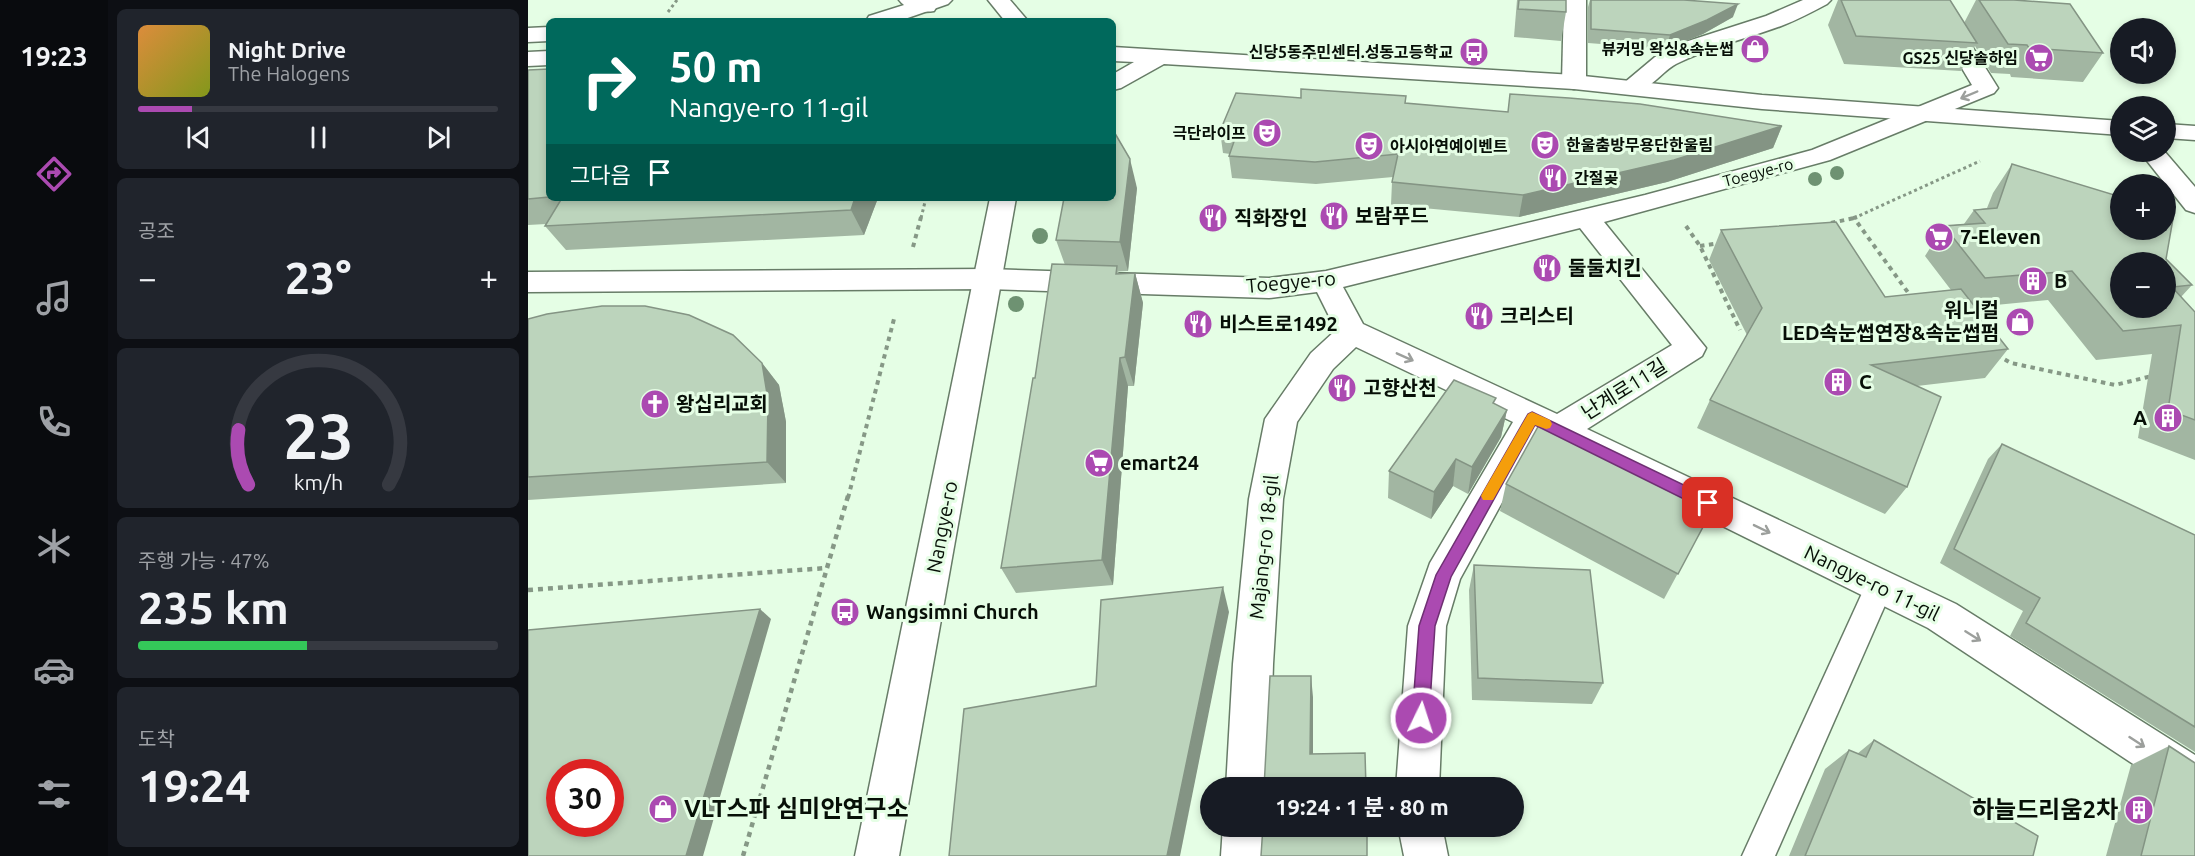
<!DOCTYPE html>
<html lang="ko">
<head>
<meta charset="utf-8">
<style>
	body { margin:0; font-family:Ubuntu,"Noto Sans KR",sans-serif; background:#20242c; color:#f1f3f6; height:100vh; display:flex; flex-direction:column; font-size:22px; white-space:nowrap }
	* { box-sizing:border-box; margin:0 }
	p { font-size:20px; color:#9ea1a6 }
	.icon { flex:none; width:33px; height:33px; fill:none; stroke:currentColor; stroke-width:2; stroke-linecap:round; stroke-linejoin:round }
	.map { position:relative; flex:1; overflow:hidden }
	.details { display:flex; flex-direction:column; gap:9px; padding:9px; background:#0d0f14; width:420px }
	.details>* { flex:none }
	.top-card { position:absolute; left:18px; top:18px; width:570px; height:183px; border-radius:9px; box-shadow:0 3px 9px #0003; background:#00695c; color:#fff; overflow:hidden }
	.fabs { position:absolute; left:1582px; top:18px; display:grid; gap:12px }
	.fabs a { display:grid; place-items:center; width:66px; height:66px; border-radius:50%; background:#171b24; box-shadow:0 3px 9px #0003; font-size:30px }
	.speed { position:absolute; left:18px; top:759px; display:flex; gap:12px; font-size:30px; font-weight:700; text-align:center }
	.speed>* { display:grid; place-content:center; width:78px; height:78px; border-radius:50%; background:#171b24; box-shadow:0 3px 9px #0003; line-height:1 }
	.speed .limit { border:9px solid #d22; background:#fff; color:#111 }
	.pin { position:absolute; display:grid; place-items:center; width:51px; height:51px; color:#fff; margin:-26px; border-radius:12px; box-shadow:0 3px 9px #0006 }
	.me { position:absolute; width:66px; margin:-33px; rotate:4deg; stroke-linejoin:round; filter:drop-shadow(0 0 4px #0008) }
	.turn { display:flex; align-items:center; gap:21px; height:126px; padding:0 24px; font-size:27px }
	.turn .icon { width:78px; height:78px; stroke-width:2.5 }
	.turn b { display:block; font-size:42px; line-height:51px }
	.then { display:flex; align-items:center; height:57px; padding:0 24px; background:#0003; gap:12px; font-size:22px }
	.big { font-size:45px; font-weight:700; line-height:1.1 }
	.details .tile { flex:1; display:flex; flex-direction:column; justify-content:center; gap:9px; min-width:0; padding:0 21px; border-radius:9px; background:#20242c }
	.details .dial { align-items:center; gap:0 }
	.dial svg { height:156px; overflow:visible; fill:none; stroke:#363941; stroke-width:7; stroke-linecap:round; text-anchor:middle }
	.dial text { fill:#f1f3f6; stroke:none }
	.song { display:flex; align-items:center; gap:18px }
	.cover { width:72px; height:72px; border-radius:9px; background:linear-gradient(135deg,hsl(30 70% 55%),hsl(70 70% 35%)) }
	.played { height:6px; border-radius:3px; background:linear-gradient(90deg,#ab4ab1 15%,#363941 15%) }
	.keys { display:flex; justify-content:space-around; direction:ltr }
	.heat { display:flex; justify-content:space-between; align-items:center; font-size:33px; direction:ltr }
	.charge { height:9px; border-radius:4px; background:linear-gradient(90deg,#34c759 47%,#363941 0) }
	.trip { position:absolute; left:672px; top:777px; width:324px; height:60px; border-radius:30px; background:#171b24; box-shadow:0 3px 9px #0003; font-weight:700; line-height:60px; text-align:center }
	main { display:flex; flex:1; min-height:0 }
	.dock { display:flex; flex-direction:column; width:108px; justify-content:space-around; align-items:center; background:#090b0e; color:#9ea1a6 }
	.dock .icon { width:42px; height:42px }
	.dock .selected { color:#ab4ab1 }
	.dock b { font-size:27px; color:#f1f3f6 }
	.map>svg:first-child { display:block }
</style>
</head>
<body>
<main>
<nav class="dock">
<b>19:23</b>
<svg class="icon selected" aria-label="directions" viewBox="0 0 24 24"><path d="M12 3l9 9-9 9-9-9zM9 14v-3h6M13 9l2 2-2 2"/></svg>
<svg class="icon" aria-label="music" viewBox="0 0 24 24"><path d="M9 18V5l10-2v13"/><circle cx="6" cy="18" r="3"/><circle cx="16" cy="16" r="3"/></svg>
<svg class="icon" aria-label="phone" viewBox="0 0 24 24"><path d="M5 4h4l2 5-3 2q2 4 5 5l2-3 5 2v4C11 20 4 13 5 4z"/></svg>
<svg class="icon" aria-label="climate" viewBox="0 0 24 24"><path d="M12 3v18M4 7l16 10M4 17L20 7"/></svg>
<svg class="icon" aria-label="car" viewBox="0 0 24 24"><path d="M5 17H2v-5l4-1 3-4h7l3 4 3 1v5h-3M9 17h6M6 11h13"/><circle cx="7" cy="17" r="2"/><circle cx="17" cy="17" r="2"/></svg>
<svg class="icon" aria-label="filters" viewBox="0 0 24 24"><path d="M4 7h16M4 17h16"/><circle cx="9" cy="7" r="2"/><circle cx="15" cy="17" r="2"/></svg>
</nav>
<section class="details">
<div class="tile">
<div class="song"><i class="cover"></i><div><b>Night Drive</b><p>The Halogens</p></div></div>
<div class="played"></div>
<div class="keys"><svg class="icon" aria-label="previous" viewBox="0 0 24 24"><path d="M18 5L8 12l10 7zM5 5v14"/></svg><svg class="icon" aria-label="pause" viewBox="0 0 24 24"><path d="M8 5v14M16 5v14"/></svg><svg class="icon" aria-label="next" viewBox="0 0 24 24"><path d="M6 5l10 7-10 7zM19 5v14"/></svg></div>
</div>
<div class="tile"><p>공조</p>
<div class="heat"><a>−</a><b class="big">23°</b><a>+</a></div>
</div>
<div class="tile dial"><svg viewBox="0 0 100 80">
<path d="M14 69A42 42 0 1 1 86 69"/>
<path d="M14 69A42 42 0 0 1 9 41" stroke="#ab4ab1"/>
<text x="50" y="56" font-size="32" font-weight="700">23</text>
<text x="50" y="72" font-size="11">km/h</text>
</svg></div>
<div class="tile"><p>주행 가능 · 47%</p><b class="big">235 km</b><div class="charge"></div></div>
<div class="tile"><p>도착</p><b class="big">19:24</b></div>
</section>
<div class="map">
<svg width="1667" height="856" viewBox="0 0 1667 856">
	<rect width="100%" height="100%" fill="#e5fee5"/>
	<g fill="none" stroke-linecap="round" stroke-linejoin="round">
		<g stroke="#677c67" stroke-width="3">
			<path id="lane" d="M1351 575 1361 578 1365 587 1247 856H1214L1341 578Z"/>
		</g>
		<g stroke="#677c67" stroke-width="3">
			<g id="street">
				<path d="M371 0H402L409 6 406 11C395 13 378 10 371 0Z"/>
				<path d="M1036 0H1058V82L1054 87 1046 89 1038 87 1034 82Z"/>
				<path d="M1275 0H1303L1299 4C1284 12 1269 20 1253 26 1218 39 1182 47 1148 64 1130 74 1116 99 1094 93L1090 88 1127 57 1154 43 1238 16Z"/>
				<path d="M1393 0H1415L1470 88 1466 93 1302 160 1076 222 1178 348 1174 356 1059 429 1428 604 1667 755V801L1652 795 1400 628 1011 435 932 579 918 626 911 788H868L880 626 902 563 985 422 828 347 805 369 769 422 755 499 745 664 741 788H698L705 664 721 499 737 419 783 353 808 330 789 292 741 298 460 289 0 292V272L460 269 741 278 798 271 1117 195 1284 150 1444 85ZM1052 228 1144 345 1029 414 835 324 815 287Z"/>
				<path d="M1612 152H1637L1667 187V213L1658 210Z"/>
				<path d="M695 826H739L737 856H693Z"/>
				<path d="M870 826H914L920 856H876Z"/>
			</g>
		</g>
		<g stroke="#677c67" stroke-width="3">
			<g id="secondary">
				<path d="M460 0H482L500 21H477Z"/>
				<path d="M462 198H488L371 856H327Z"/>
			</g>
		</g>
		<g stroke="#677c67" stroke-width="3">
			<g id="primary">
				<path d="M392 0H424L420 4 371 21H338L341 16Z"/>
				<path d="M21 27V41L0 42V28Z"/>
				<path d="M585 47 1046 75 1234 95 1593 121V135L1234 109 1046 89 636 64 593 88 585 90V74L606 62 585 61Z"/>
				<path d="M21 51V65L0 66V52Z"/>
				<path d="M1638 124 1667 126V140L1638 138Z"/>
			</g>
		</g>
		<g stroke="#869886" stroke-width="3" stroke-dasharray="3 3" stroke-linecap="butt">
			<path d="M140 12 149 0"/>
			<path d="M393 218 398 198"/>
			<path d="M1326 218 1452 161"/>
		</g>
		<g stroke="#869886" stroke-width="4" stroke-dasharray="4.5 4.5" stroke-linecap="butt">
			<path d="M1329 217 1326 218 1384 298"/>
			<path d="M1303 223 1326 218"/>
			<path d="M1158 226 1172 246 1212 330"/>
			<path d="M1172 246 1192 243"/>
			<path d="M385 247 393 217"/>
			<path d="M1469 355 1483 363 1587 385 1624 376"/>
			<path d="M320 498 367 315"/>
		</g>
		<g stroke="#869886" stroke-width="4.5" stroke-dasharray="5 5" stroke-linecap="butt">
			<path d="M0 590 298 568"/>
			<path d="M215 856 320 496"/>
		</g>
		<use href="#lane" fill="#fff" fill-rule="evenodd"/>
		<use href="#street" fill="#fff" fill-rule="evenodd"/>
		<use href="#secondary" fill="#fff" fill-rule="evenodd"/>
		<use href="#primary" fill="#fff" fill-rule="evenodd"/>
	</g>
	<g fill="#6e9272">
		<circle cx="1309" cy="173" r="7"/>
		<circle cx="1287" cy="179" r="7"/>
		<circle cx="512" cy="236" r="8"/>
		<circle cx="488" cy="304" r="8"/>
	</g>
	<g fill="#a2b6a2">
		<path d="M989 0H1038V12L1033 41 986 37Z"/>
		<path d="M1062 0H1156L1205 17 1175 34 1138 49 1060 43V7Z"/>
		<path d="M1310 0H1422L1436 23 1448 0H1486L1575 53 1555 82 1483 77 1482 74 1463 73 1447 46 1433 71 1316 64 1300 25Z"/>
		<path d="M21 69V198H350L336 235 38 250 17 226 18 224 0 225V70Z"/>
		<path d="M982 94 1254 126 1245 148 1139 182 991 217 863 205 864 182 865 177 788 184 704 178 701 156 702 154 695 153 692 131 773 98 878 103 980 112Z"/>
		<path d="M1484 164 1638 259 1664 285 1653 297 1667 312V460L1610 438 1624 354 1568 360 1520 300 1447 307 1480 349 1457 378 1389 386 1379 487 1357 514 1169 428 1182 400 1219 335 1181 260 1193 230 1357 297 1423 290 1397 256 1416 226 1436 224 1446 210 1459 208 1465 193Z"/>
		<path d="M609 188 600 271H590L591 274 607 273 615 303 606 386H600L585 585 488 593 473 568 507 378 537 265 528 240Z"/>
		<path d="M0 319 234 363 251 385 258 422V483L0 500Z"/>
		<path d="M967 404 979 410 973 437 940 494 925 486 903 519 860 498 861 471Z"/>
		<path d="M1474 444 1667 535V752L1482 636 1495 611 1412 563 1460 459Z"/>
		<path d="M978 484 1184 510 1136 599 972 511Z"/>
		<path d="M946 565 1075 683 1064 704 944 700 941 590Z"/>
		<path d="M1346 740 1505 856H1261L1297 769 1321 750 1329 754Z"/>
		<path d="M1641 746 1667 856H1578L1603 765Z"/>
	</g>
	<g fill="#849484">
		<path d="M1210 4 1205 17 1175 34 1138 49 1142 35Z"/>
		<path d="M1254 126 1245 148 1139 182 991 217 995 195Z"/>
		<path d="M602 159 609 188 600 271 592 242Z"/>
		<path d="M327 198H350L336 235 323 210Z"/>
		<path d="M607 273 615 303 606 386 597 357Z"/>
		<path d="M592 358 600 386 585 585 574 560Z"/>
		<path d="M234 363 251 385 258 422V483L239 462Z"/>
		<path d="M979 410 973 437 940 494 944 467Z"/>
		<path d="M928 459 925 486 903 519 906 492Z"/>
		<path d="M695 587 701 612 652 856H639Z"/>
		<path d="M232 609 243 619 175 856H158Z"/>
		<path d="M783 676 785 697V773L782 754Z"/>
	</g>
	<g fill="#bcd4bc" stroke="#849484" stroke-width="1.5" fill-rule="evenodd">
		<path d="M991 0H1038V12L990 9Z"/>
		<path d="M1063 0H1156L1210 4 1179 20 1142 35 1063 29Z"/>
		<path d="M1313 0H1422L1449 43 1328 36Z"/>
		<path d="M1451 0H1486L1542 4 1575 53 1501 48 1499 45 1480 44Z"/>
		<path d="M21 69V197L0 199V70Z"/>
		<path d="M773 89 878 96 877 103 980 112 982 94 1041 98 1112 104 1254 126 1146 160 995 195 864 182 870 154 787 162 701 156 709 133 692 131 708 93 773 98Z"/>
		<path d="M585 130 602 159 592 242 528 240 536 198H585Z"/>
		<path d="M1484 164 1593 197V230H1638V211L1646 213 1638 259 1664 285 1644 287 1667 312V420L1640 410 1653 325 1595 331 1544 271 1457 278 1416 226 1457 223 1446 210 1469 208ZM1593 262H1638V308H1593Z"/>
		<path d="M34 198H327L323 210 17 226Z"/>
		<path d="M1308 222 1357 297 1433 289 1480 349 1343 365 1413 397 1379 487 1182 400 1234 308 1193 230Z"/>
		<path d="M524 264 589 266 588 274 607 273 597 357 592 358 574 560 473 568 505 378H507Z"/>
		<path d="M74 306H117L161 315 205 335 234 363 240 400 239 462 0 477V319L19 314Z"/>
		<path d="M926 380 968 398 965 403 979 410 944 467 928 459 906 492 861 471Z"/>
		<path d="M1011 425 1184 510 1150 574 978 484Z"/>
		<path d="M1474 444 1667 535V727L1498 623 1512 598 1426 549Z"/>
		<path d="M946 565 1062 570 1075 683 950 678Z"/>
		<path d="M695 587 639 856H421L436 709 568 686 573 600Z"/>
		<path d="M232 609 158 856H0V630ZM32 772H82V824H32Z"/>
		<path d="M742 676H783L782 754 837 753 838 788H736Z"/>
		<path d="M1346 740 1510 836 1505 856H1277L1321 750 1338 757Z"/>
		<path d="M1641 746 1667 763V856H1613Z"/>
		<path d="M735 826H839V856H733Z"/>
	</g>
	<defs><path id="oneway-shaft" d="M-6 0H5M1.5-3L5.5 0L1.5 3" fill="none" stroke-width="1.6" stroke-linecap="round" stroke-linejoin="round" transform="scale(1.5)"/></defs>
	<g stroke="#9c9f9c">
		<use href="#oneway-shaft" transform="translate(1441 95) rotate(157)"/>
		<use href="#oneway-shaft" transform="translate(877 357) rotate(24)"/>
		<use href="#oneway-shaft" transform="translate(1234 529) rotate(26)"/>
		<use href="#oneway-shaft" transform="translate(1445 636) rotate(32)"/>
		<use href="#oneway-shaft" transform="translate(1609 742) rotate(33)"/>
	</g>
	<path fill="#ab4ab1" stroke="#6f3073" stroke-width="1.5" d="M1004 412 1185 499 1187 503 1185 508H1174L1007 425 923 577 907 626 901 718 899 724 893 727 887 724 884 718 891 626 908 575 1000 414Z"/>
	<path fill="#f59e0b" d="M1004 412 1022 420 1024 424 1022 428 1018 429 1007 425 965 500H955L953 496 955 492 1000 414Z"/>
	<defs>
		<g id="shop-disc" transform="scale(1.5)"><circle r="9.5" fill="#ab4ab1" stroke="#e5fee5"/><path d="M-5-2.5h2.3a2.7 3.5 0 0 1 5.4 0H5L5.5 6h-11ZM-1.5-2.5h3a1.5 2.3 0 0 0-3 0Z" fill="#fff"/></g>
		<g id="bus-disc" transform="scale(1.5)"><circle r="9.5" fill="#ab4ab1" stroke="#e5fee5"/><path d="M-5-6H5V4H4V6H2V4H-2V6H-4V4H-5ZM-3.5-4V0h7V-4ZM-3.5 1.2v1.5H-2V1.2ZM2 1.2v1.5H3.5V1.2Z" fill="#fff"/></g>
		<g id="supermarket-disc" transform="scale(1.5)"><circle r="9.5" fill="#ab4ab1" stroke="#e5fee5"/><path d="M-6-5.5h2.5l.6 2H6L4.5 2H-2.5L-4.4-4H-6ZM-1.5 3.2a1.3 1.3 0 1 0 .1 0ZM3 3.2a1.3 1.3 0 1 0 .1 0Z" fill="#fff"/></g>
		<g id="theatre-disc" transform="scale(1.5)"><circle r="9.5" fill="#ab4ab1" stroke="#e5fee5"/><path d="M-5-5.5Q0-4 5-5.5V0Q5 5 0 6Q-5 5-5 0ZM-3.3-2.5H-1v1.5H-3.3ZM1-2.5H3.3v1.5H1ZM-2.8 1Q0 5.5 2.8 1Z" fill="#fff"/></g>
		<g id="restaurant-disc" transform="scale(1.5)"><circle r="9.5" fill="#ab4ab1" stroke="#e5fee5"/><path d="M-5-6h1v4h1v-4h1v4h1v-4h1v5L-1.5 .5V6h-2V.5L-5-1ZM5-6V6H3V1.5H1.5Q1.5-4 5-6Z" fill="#fff"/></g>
		<g id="building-disc" transform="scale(1.5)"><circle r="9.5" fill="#ab4ab1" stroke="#e5fee5"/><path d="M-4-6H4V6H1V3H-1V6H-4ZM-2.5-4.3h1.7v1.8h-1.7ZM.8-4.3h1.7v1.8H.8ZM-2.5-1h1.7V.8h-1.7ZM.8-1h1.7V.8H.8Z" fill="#fff"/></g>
		<g id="church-disc" transform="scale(1.5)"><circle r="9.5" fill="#ab4ab1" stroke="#e5fee5"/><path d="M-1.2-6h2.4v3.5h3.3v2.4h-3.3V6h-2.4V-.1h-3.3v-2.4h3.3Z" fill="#fff"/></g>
	</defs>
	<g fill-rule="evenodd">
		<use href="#shop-disc" x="1227" y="49"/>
		<use href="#bus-disc" x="946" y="52"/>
		<use href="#supermarket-disc" x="1511" y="58"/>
		<use href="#theatre-disc" x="739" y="133"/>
		<use href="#theatre-disc" x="1017" y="145"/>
		<use href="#theatre-disc" x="841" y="146"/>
		<use href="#restaurant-disc" x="1025" y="178"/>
		<use href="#restaurant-disc" x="806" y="216"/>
		<use href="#restaurant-disc" x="685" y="218"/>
		<use href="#supermarket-disc" x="1411" y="237"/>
		<use href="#restaurant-disc" x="1019" y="268"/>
		<use href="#building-disc" x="1505" y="281"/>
		<use href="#restaurant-disc" x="951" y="316"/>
		<use href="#shop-disc" x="1492" y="322"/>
		<use href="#restaurant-disc" x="670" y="324"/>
		<use href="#building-disc" x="1310" y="382"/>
		<use href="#restaurant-disc" x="814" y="388"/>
		<use href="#church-disc" x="127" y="404"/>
		<use href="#building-disc" x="1640" y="418"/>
		<use href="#supermarket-disc" x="571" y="463"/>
		<use href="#bus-disc" x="317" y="612"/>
		<use href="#shop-disc" x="135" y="809"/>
		<use href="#building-disc" x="1611" y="810"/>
	</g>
	<g text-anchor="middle" stroke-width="6" stroke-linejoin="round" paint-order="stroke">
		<g font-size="16" font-weight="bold" fill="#070f07" stroke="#e5fee5" text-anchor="end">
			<text x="1206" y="55">뷰커밍 왁싱&amp;속눈썹</text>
			<text x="925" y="58">신당5동주민센터.성동고등학교</text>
			<text x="1490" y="64">GS25 신당솔하임</text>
			<text x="718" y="139">극단라이프</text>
			<text x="1038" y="151" text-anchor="start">한울춤방무용단한울림</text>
			<text x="862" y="152" text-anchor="start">아시아연예이벤트</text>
			<text x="1046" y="184" text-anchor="start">간절곶</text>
		</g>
		<g font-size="16" fill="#070f07" stroke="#e5fee5">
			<text transform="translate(1230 172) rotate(-15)" y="6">Toegye-ro</text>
		</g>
		<g font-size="20" font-weight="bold" fill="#070f07" stroke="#e5fee5" text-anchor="start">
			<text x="827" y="223">보람푸드</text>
			<text x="706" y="225">직화장인</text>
			<text x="1432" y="244">7-Eleven</text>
			<text x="1040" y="275">둘둘치킨</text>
			<text x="1526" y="288">B</text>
			<text x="1471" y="317" text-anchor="end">워니컬<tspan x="1471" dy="23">LED속눈썹연장&amp;속눈썹펌</tspan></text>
			<text x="972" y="323">크리스티</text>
			<text x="691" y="331">비스트로1492</text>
			<text x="1331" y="389">C</text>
			<text x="835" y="395">고향산천</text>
			<text x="148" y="411">왕십리교회</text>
			<text x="1619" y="425" text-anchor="end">A</text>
			<text x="592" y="470">emart24</text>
			<text x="338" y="619">Wangsimni Church</text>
		</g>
		<g font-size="20" fill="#070f07" stroke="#e5fee5">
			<text transform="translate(763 282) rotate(-5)" y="7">Toegye-ro</text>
			<text transform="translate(1096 389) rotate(-32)" y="7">난계로11길</text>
			<text transform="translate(414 527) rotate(-79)" y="7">Nangye-ro</text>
			<text transform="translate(736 547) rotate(-84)" y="7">Majang-ro 18-gil</text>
			<text transform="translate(1344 583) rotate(26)" y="7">Nangye-ro 11-gil</text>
		</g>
		<g font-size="24" font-weight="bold" fill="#070f07" stroke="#e5fee5" text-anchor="start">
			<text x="156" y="817">VLT스파 심미안연구소</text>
			<text x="1590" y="818" text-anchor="end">하늘드리움2차</text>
		</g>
	</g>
</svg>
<div class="fabs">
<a><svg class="icon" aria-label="sound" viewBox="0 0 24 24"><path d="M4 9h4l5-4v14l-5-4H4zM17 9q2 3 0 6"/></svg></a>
<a><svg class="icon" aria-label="layers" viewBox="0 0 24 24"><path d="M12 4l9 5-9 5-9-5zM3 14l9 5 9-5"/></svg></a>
<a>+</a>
<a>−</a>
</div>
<div class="speed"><div class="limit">30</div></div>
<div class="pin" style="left:1180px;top:503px;background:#d93025"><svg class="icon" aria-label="arrive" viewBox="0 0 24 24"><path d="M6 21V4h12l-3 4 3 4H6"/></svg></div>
<svg class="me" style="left:893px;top:718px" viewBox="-20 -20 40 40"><circle r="17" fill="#ab4ab1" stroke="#fff" stroke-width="3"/><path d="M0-11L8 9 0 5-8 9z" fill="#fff"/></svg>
<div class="trip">19:24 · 1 분 · 80 m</div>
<div class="top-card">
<div class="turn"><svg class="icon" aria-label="right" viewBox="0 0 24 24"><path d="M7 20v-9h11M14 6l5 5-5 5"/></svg><div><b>50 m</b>Nangye-ro 11-gil</div></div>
<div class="then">그다음<svg class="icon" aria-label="arrive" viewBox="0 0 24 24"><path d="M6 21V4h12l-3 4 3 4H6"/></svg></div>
</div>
</div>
</main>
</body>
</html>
